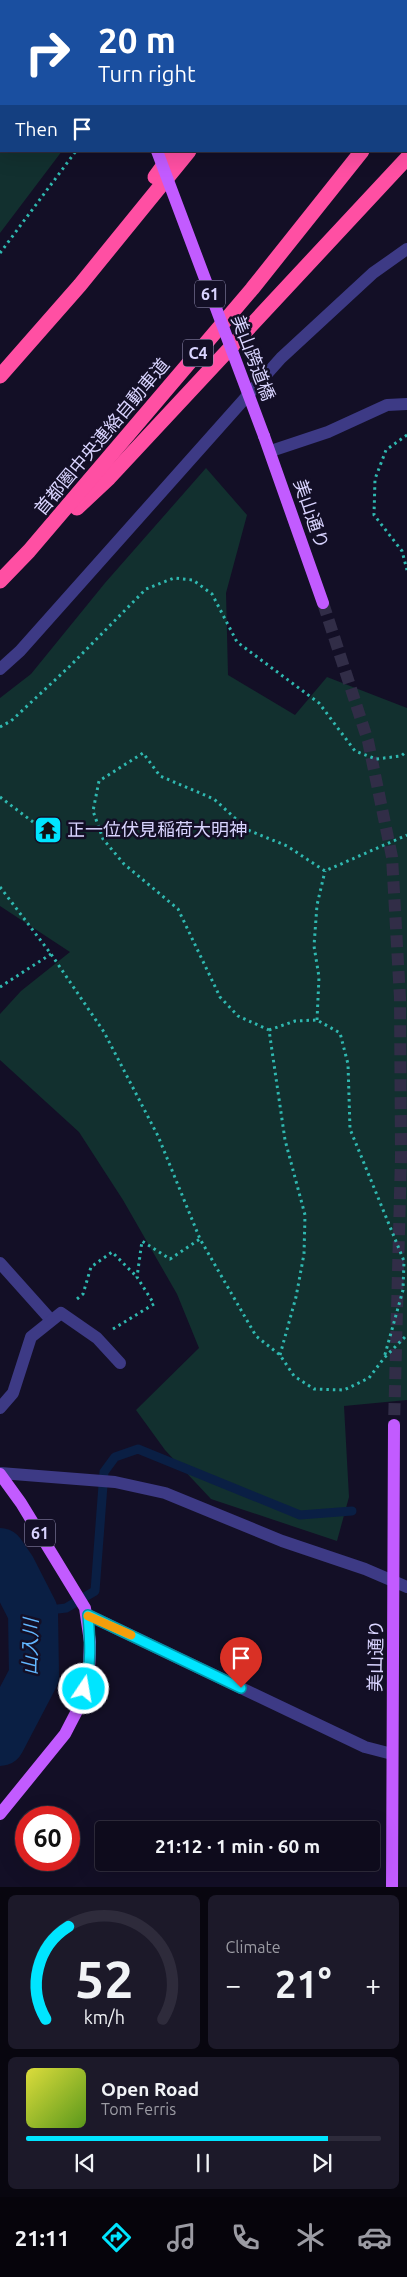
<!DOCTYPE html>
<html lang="en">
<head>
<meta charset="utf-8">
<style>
	body { margin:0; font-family:Ubuntu,"Noto Sans JP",sans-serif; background:#1c1929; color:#f1f3f6; height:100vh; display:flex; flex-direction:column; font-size:19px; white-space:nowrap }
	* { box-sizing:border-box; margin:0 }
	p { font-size:16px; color:#9b9ba3 }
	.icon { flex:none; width:28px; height:28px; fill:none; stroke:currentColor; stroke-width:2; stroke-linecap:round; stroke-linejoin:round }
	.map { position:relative; height:1887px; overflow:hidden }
	.side { display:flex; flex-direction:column; gap:8px; padding:8px; background:#08060f; flex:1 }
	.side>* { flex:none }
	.hud { position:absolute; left:0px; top:0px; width:408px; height:152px; box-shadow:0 5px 20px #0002,0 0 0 1px #2e2b3b; background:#1a4fa0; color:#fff; overflow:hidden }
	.speed { position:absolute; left:15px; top:1806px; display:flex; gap:10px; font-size:25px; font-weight:700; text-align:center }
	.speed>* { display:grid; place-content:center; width:65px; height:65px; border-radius:50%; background:#0e0b1c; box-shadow:0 5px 20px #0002,0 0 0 1px #2e2b3b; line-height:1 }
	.speed .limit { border:8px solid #d22; background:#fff; color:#111 }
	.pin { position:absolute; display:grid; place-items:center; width:42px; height:42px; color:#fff; margin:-51px -21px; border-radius:50% 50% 50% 0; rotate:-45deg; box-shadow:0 0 5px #0007 }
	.pin .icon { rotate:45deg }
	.me { position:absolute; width:55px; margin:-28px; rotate:12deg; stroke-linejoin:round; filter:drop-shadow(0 0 4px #0008) }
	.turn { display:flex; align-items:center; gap:18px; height:105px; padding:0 15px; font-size:22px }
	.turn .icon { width:65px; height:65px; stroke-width:2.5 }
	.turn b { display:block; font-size:35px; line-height:42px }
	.then { display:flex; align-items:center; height:48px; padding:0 15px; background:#0003; gap:10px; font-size:19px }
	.big { font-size:38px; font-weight:700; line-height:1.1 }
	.side .widget { flex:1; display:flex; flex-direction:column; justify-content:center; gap:8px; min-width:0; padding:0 18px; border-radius:8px; background:#1c1929 }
	.side .dial { align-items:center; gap:0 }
	.dial svg { height:130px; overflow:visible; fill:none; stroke:#2e2b3b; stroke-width:7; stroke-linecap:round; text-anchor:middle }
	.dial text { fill:#f1f3f6; stroke:none }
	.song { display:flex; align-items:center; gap:15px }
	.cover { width:60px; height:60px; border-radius:8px; background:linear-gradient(135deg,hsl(60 70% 55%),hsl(90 70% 35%)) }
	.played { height:5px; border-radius:2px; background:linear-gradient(90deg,#00e5ff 85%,#2e2b3b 85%) }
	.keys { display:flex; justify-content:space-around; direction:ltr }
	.heat { display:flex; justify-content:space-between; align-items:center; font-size:28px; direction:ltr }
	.side .tiles { flex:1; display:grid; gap:8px; grid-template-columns:1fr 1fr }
	.widget:last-child { grid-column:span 2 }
	.trip { position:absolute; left:95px; top:1821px; width:285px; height:50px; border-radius:5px; background:#0e0b1c; box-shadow:0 5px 20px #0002,0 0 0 1px #2e2b3b; font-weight:700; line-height:50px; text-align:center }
	.tabs { display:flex; height:80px; justify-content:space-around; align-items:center; background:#06040b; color:#9b9ba3 }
	.tabs .icon { width:35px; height:35px }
	.tabs .current { color:#00e5ff }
	.tabs b { font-size:22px; color:#f1f3f6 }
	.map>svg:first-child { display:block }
</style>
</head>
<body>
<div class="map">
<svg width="407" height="1887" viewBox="0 0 407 1887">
	<rect width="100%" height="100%" fill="#130f26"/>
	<g fill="#12302f">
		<path d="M0 0 62 1H1V151H62L0 233Z"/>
		<path d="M206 468 247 515 226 593 228 675 295 715 327 677 407 708V1400L344 1406 349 1497 337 1541 211 1499 165 1450 136 1410 199 1348 177 1294 123 1200 79 1132 0 1060V1014L21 991 70 952 0 906V698L31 674 105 583Z"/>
	</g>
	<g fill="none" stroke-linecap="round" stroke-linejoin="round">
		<path stroke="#0a1f44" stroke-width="9" d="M33 1612 66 1608 95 1591 104 1472 115 1457 138 1449 300 1515 352 1511"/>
		<path stroke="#0a1f44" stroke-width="50" d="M0 1553 11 1569 33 1612 34 1676 0 1741"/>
		<path stroke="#312d47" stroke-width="12" stroke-dasharray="12 6" stroke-linecap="butt" d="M323 603 368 741 392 857 400 998 401 1156 394 1425"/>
		<g stroke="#2fb8b0" stroke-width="3" stroke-dasharray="2.5 4" stroke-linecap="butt">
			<path d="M0 253 76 151"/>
			<path d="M407 435 386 450 375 479 374 515 402 551 407 570"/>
			<path d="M0 727 11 721 70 666 146 589 174 578 193 580 212 594 237 642 319 703 355 751 376 759 401 756 407 751"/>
			<path d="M0 797 33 822"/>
			<path d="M0 887 51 954 104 1032 158 1136 200 1239 256 1336 280 1355 294 1376 314 1389 344 1390 369 1378 384 1358 407 1335"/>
			<path d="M0 987 51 954"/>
			<path d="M317 1020 319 977 314 946 317 905 325 871"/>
			<path d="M269 1030 295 1021 317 1020 340 1033 348 1064 350 1129 404 1261 403 1290 384 1358"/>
			<path d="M77 1299 83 1294 91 1267 112 1252 137 1277"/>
			<path d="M113 1329 154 1304 137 1277 142 1241 170 1259 200 1239"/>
			<path d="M280 1355 296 1297 304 1254 305 1215 285 1140 269 1030 238 1016 220 997 178 909 124 864 103 839 93 811 99 781 143 753 160 776 214 799 248 830 287 846 325 871 407 835"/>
		</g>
		<g stroke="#3d3a85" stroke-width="12">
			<path d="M271 451 328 432 387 405 407 404"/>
			<path d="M0 669 20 651 281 358 373 273 407 249"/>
			<path d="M0 1263 51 1320"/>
			<path d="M0 1408 13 1393 31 1337 61 1313 97 1338 120 1363"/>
			<path d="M88 1615 365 1747 392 1754"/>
		</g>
		<path stroke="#3d3a85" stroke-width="12" d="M0 1473 115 1482 165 1493 282 1541 365 1569 407 1587"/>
		<g stroke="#c25bff" stroke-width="12">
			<path d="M101 0 102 1"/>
			<path d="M264 436 323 603"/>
			<path d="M0 1474 21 1503 85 1608 90 1642 89 1673 80 1705 65 1734 0 1814"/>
			<path d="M392 1887 394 1425"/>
		</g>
		<g stroke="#ff4fa3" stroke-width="15">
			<path d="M193 1 195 0"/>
			<path d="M279 1 280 0"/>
			<path d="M312 1V0"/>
			<path d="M406 95 407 94"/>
			<path d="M155 177 174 151"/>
			<path d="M0 376 80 285 189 151"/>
			<path d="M77 508 109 478 407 158"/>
			<path d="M0 581 29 551 252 289 362 151"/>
		</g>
		<path stroke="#c25bff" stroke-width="12" d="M157 151 264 436"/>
	</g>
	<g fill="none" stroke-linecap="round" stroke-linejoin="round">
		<g stroke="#0095a6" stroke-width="12">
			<path id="route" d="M84 1689C92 1664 90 1640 88 1615L241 1688"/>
		</g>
		<use href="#route" stroke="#00e5ff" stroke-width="9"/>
		<path stroke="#f59e0b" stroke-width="9" d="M88 1616 131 1635"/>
	</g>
	<defs>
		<g id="temple-square" transform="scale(1.4375)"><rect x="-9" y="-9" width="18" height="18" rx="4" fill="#00e5ff" stroke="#130f26"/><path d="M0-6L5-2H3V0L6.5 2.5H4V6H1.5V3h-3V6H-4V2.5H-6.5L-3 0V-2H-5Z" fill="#111"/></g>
	</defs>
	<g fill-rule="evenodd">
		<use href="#temple-square" x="48" y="830"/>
	</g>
	<g text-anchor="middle" stroke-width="5" stroke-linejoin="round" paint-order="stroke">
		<g fill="#130f26" stroke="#9e99be" stroke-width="1">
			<rect x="195" y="280.5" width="30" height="27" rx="4"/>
			<rect x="183" y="339.5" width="30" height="27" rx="4"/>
			<rect x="25" y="1519.5" width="30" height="27" rx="4"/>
		</g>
		<g font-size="16" font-weight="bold" fill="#d9d4ff">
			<text x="210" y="300">61</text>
			<text x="198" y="359">C4</text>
			<text x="40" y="1539">61</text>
		</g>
		<g font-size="18" fill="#d9d4ff" stroke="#130f26">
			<text transform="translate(253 358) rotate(69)" y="6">美山跨道橋</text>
			<text transform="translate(102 437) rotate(-50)" y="6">首都圏中央連絡自動車道</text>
			<text transform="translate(311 514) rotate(71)" y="6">美山通り</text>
			<text transform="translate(376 1656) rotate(-89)" y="6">美山通り</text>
		</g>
		<g font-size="18" fill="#d9d4ff" stroke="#130f26" text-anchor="start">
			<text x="67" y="836">正一位伏見稲荷大明神</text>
		</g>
		<g font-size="19" font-style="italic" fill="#62b6ff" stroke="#130f26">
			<text transform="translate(30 1647) rotate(-89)" y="7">山入川</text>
		</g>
	</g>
</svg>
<div class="speed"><div class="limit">60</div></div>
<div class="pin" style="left:241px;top:1688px;background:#d93025"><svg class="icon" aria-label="arrive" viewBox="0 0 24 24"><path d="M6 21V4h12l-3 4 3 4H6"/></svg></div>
<svg class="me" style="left:84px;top:1689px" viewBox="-20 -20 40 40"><circle r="17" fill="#00e5ff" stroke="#fff" stroke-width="3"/><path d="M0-11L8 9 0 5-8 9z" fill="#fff"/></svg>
<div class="trip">21:12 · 1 min · 60 m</div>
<div class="hud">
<div class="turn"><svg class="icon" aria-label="right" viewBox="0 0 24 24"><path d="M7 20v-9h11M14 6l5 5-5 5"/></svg><div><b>20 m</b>Turn right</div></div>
<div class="then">Then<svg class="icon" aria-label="arrive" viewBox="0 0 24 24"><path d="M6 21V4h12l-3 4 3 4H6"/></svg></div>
</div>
</div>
<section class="side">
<div class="tiles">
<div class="widget dial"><svg viewBox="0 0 100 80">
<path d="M14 69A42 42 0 1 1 86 69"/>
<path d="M14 69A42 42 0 0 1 28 12" stroke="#00e5ff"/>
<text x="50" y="56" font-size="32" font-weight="700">52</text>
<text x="50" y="72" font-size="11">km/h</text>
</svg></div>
<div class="widget"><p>Climate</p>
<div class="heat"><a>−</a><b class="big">21°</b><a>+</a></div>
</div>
<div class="widget">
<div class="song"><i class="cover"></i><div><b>Open Road</b><p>Tom Ferris</p></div></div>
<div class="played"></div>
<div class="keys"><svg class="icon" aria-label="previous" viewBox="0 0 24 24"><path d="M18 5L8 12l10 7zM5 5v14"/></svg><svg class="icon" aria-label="pause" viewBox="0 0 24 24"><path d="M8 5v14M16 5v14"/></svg><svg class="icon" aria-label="next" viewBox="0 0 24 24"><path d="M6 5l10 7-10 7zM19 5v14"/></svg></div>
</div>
</div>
</section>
<nav class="tabs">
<b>21:11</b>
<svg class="icon current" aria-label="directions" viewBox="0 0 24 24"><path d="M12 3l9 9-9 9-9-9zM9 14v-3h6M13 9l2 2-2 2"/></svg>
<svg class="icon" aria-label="music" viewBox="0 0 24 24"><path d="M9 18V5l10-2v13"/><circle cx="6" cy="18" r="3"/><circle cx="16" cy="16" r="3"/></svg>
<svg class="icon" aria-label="phone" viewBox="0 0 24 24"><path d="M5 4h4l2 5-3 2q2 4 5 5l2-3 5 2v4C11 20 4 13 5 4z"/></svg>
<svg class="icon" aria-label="climate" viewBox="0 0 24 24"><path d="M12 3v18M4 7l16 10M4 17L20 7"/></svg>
<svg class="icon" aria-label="car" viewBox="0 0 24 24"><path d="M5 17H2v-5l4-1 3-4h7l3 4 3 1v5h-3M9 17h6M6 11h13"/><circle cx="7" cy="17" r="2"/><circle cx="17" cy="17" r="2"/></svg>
</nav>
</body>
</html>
